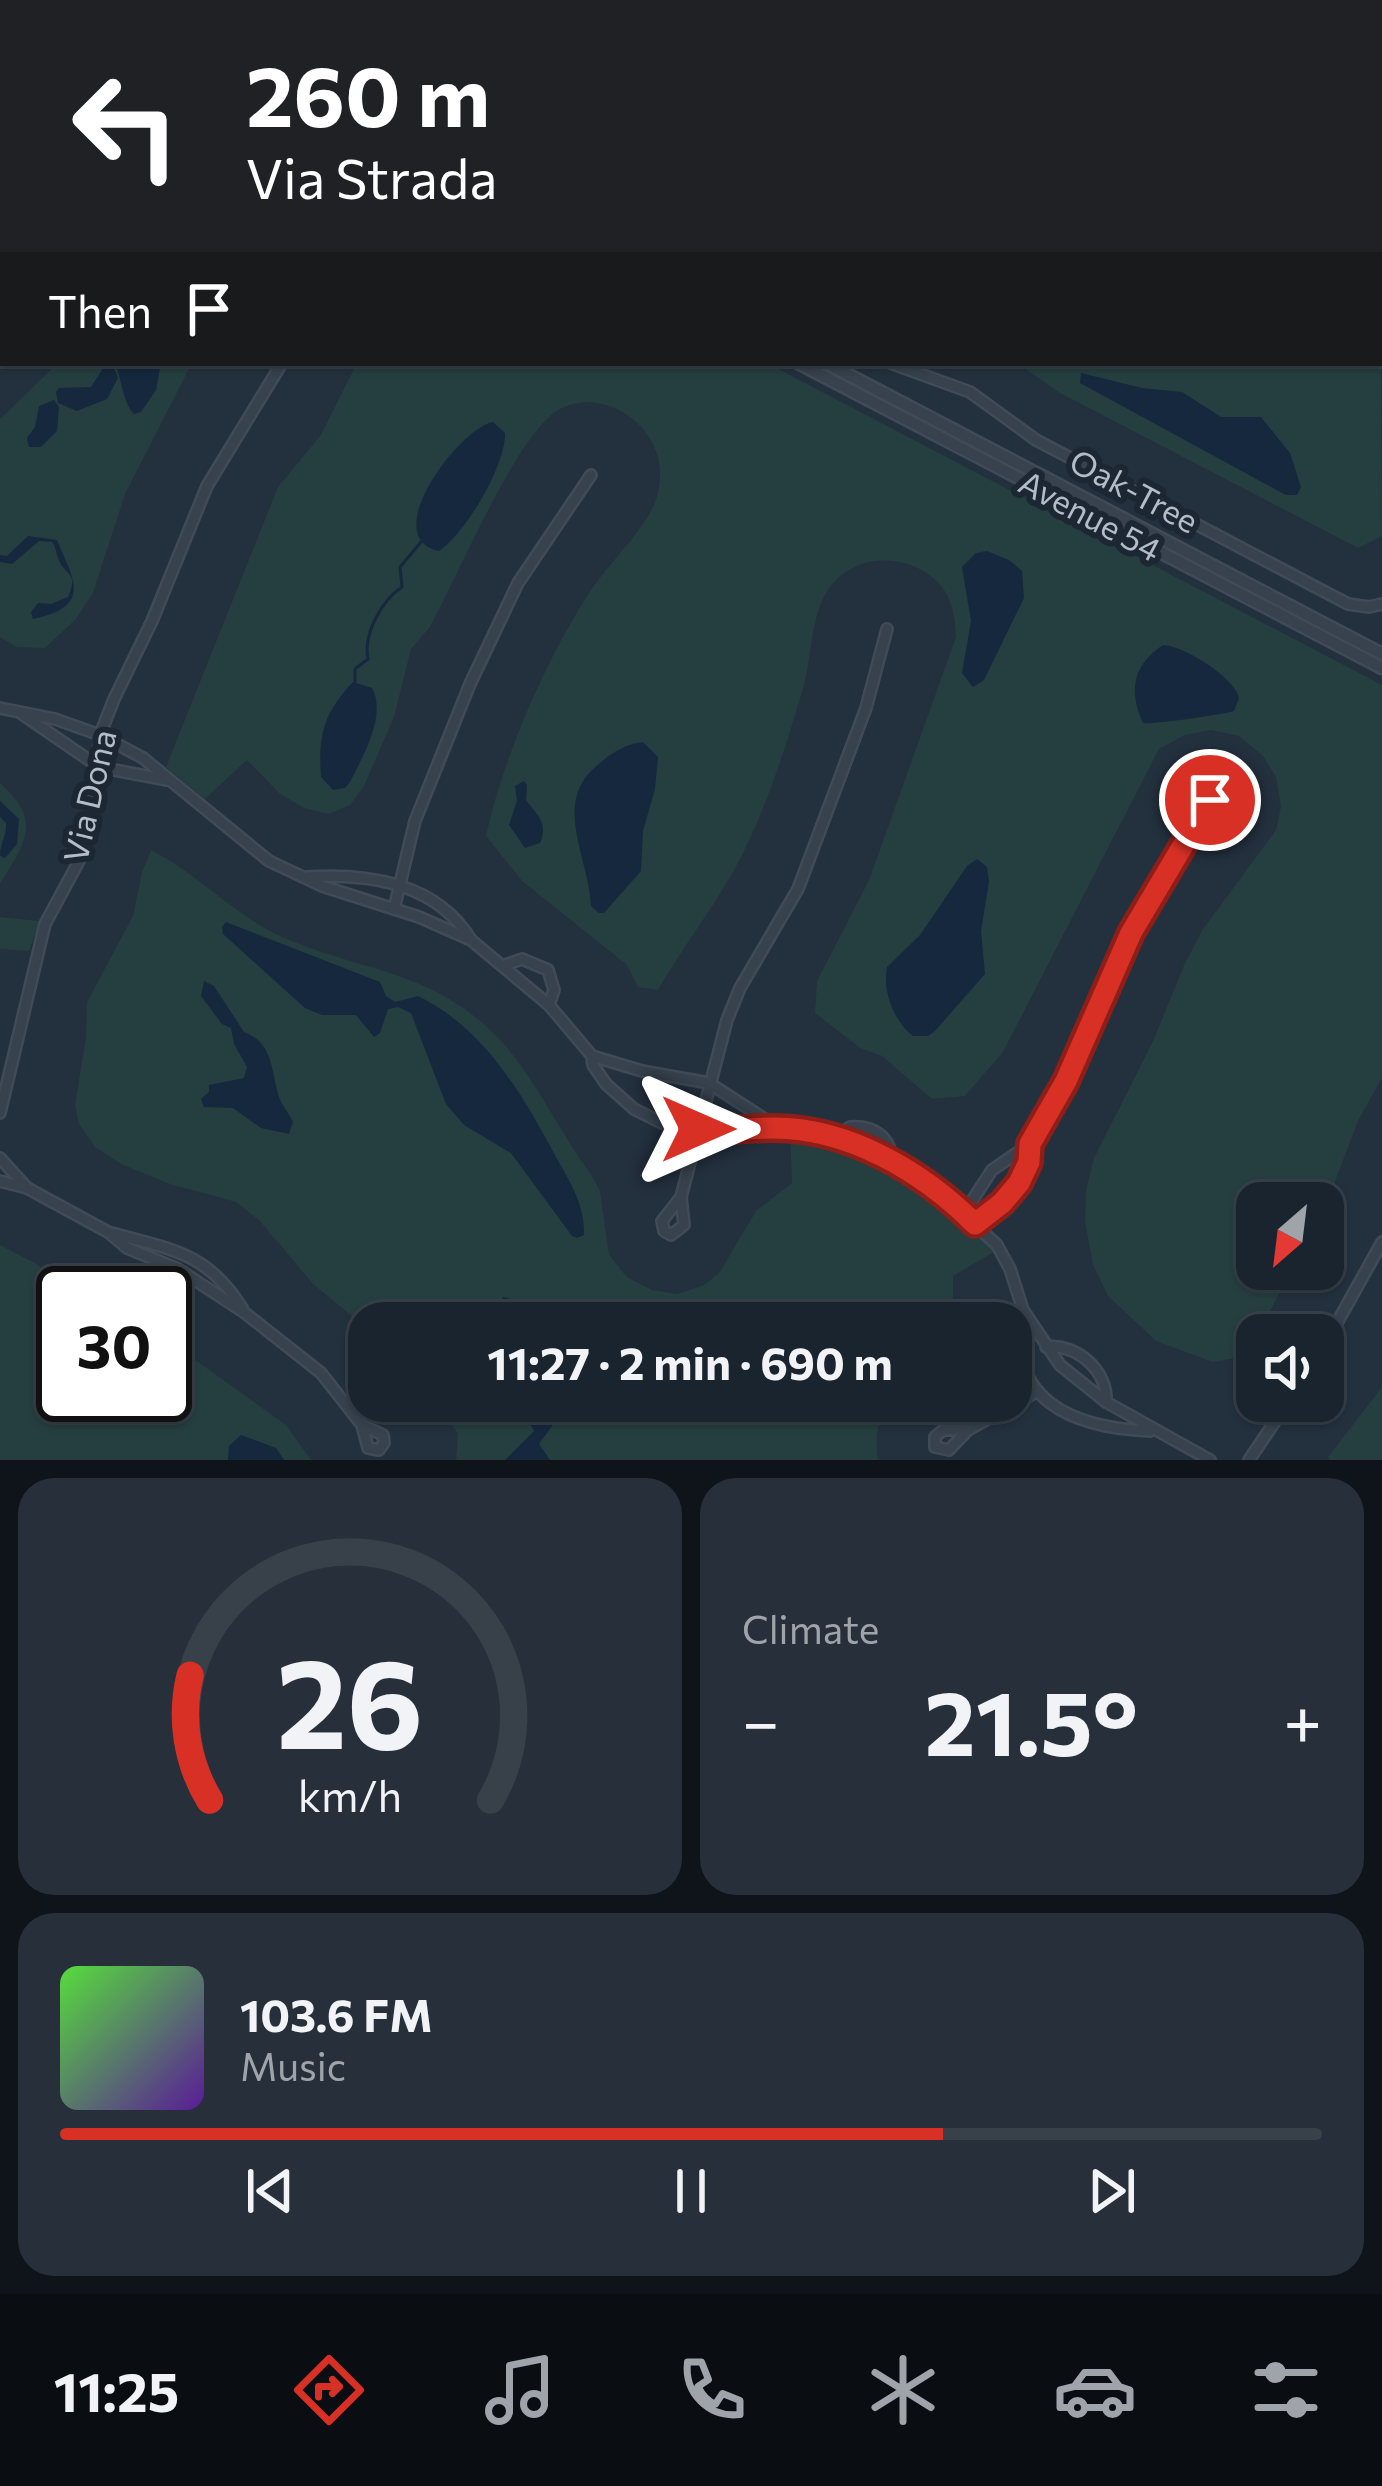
<!DOCTYPE html>
<html lang="en">
<head>
<meta charset="utf-8">
<style>
	body { margin:0; font-family:Commissioner,sans-serif; background:#27303a; color:#f1f3f6; height:100vh; display:flex; flex-direction:column; font-size:45px; white-space:nowrap }
	* { box-sizing:border-box; margin:0 }
	p { font-size:39px; color:#9fa4aa }
	.icon { flex:none; width:66px; height:66px; fill:none; stroke:currentColor; stroke-width:2; stroke-linecap:round; stroke-linejoin:round }
	.map { position:relative; height:1460px; overflow:hidden }
	.drawer { display:flex; flex-direction:column; gap:18px; padding:18px; background:#0e1419; flex:1 }
	.drawer>* { flex:none }
	.banner { position:absolute; left:0px; top:0px; width:1383px; height:366px; box-shadow:0 3px 9px #0004,0 0 0 3px #38414a; background:#202124; color:#fff; overflow:hidden }
	.needle { width:78px; rotate:208deg }
	.fabs { position:absolute; left:1236px; top:1182px; display:grid; gap:24px }
	.fabs a { display:grid; place-items:center; width:108px; height:108px; border-radius:24px; background:#1a242e; box-shadow:0 3px 9px #0004,0 0 0 3px #38414a; font-size:60px }
	.speed { position:absolute; left:36px; top:1266px; display:flex; gap:24px; font-size:60px; font-weight:700; text-align:center }
	.speed>* { display:grid; place-content:center; width:156px; height:156px; border-radius:50%; background:#1a242e; box-shadow:0 3px 9px #0004,0 0 0 3px #38414a; line-height:1 }
	.speed .limit { border:6px solid #111; border-radius:18px; background:#fff; color:#111 }
	.pin { position:absolute; display:grid; place-items:center; width:102px; height:102px; color:#fff; margin:-51px; border:6px solid #fff; border-radius:50%; box-shadow:0 3px 12px #0007 }
	.me { position:absolute; width:132px; margin:-66px; rotate:90deg; stroke-linejoin:round; filter:drop-shadow(0 0 9px #0008) }
	.turn { display:flex; align-items:center; gap:42px; height:252px; padding:0 48px; font-size:54px }
	.turn .icon { width:156px; height:156px; stroke-width:2.5 }
	.turn b { display:block; font-size:84px; line-height:102px }
	.then { display:flex; align-items:center; height:114px; padding:0 48px; background:#0003; gap:24px; font-size:45px }
	.big { font-size:90px; font-weight:700; line-height:1.1 }
	.drawer .card { flex:1; display:flex; flex-direction:column; justify-content:center; gap:18px; min-width:0; padding:0 42px; border-radius:36px; background:#27303a }
	.drawer .dial { align-items:center; gap:0 }
	.dial svg { height:312px; overflow:visible; fill:none; stroke:#38414a; stroke-width:7; stroke-linecap:round; text-anchor:middle }
	.dial text { fill:#f1f3f6; stroke:none }
	.song { display:flex; align-items:center; gap:36px }
	.cover { width:144px; height:144px; border-radius:18px; background:linear-gradient(135deg,hsl(110 70% 55%),hsl(270 70% 35%)) }
	.played { height:12px; border-radius:6px; background:linear-gradient(90deg,#d93025 70%,#38414a 70%) }
	.keys { display:flex; justify-content:space-around; direction:ltr }
	.heat { display:flex; justify-content:space-between; align-items:center; font-size:66px; direction:ltr }
	.drawer .tiles { flex:1; display:grid; gap:18px; grid-template-columns:1fr 1fr }
	.card:last-child { grid-column:span 2 }
	.trip { position:absolute; left:348px; top:1302px; width:684px; height:120px; border-radius:36px; background:#1a242e; box-shadow:0 3px 9px #0004,0 0 0 3px #38414a; font-weight:700; line-height:120px; text-align:center }
	.dock { display:flex; height:192px; justify-content:space-around; align-items:center; background:#0a0e12; color:#9fa4aa }
	.dock .icon { width:84px; height:84px }
	.dock .selected { color:#d93025 }
	.dock b { font-size:54px; color:#f1f3f6 }
	.map>svg:first-child { display:block }
</style>
</head>
<body>
<div class="map">
<svg width="1382" height="1460" viewBox="0 0 1382 1460">
	<rect width="100%" height="100%" fill="#23303e"/>
	<g fill="#253e3f">
		<path d="M0 0 63 3H3L0 217Z"/>
		<path d="M1012 0H1382V159L1380 3Z"/>
		<path d="M1380 276 1382 536 1358 548 1060 393 1017 363H1380Z"/>
		<path d="M58 363H192L125 494 93 593 76 619 45 648 17 647 0 637V419Z"/>
		<path d="M357 363H767L1382 685V1078L1358 1121 1323 1213V1203H1257V1269H1292L1255 1340 1236 1358 1213 1362 1156 1341 1108 1296 1093 1265 1085 1222 1086 1190 1094 1158 1153 1041 1185 963 1203 929 1276 830 1281 806 1276 777 1263 756 1239 736 1211 730 1185 735 1159 749 1003 1052 965 1096 932 1099 882 1056 860 1048 815 1013 817 981 869 880 956 637C955 619 953 601 941 586 915 555 863 551 835 581 810 607 813 653 804 685 786 747 764 817 732 874 709 914 681 950 658 990L638 987 627 965 522 881 486 836C503 758 545 661 589 593 607 564 649 527 657 496 665 468 657 441 636 422 617 404 586 395 560 409 517 432 457 579 430 627L411 649 394 717 364 786 350 805 329 814 304 808 280 794 247 760 205 799 166 767 278 487 321 435Z"/>
		<path d="M0 783C43 821 26 842 0 884Z"/>
		<path d="M151 850C197 873 233 914 280 936 353 969 424 969 487 1027 532 1068 556 1128 592 1176L600 1191 609 1255 627 1277 652 1290 678 1294 704 1285 719 1273 756 1211 792 1183 790 1136C871 1145 941 1190 994 1252L953 1276V1323H369V1330L313 1284 259 1220 236 1202 170 1184 123 1165 95 1147 79 1124 75 1105 86 1037 87 1002 133 916 142 872Z"/>
		<path d="M0 917 40 921 29 951 0 949Z"/>
		<path d="M0 1245 35 1263 73 1293H63V1395H165V1338L286 1425 311 1460H0Z"/>
		<path d="M1382 1387V1460H1330L1328 1457Z"/>
		<path d="M437 1401H888C877 1421 875 1437 878 1460H456L458 1434Z"/>
	</g>
	<g fill="#16283d">
		<path d="M115 363H161L156 390 141 412 134 414C124 405 121 378 115 363Z"/>
		<path d="M105 365H113L118 378 107 399 77 411 58 403 56 392 59 388 91 387Z"/>
		<path d="M1081 373 1142 388 1182 392 1221 417H1261L1290 453 1301 487 1297 495H1286L1080 383Z"/>
		<path d="M54 400 59 407 57 431 41 447H29L27 438 35 427 39 406Z"/>
		<path d="M493 422 505 433C506 465 465 534 439 551 377 538 458 429 493 422Z"/>
		<path d="M28 536 57 540C73 579 94 606 33 619L31 612 38 603 51 604 68 597C80 571 64 576 58 558 56 553 56 547 52 542L39 541 12 564 0 562V555L7 556Z"/>
		<path d="M987 551 1009 560 1022 571 1024 598 984 680 973 687 962 673 971 621 962 567 976 553Z"/>
		<path d="M1163 645C1184 646 1234 677 1239 698L1234 711C1227 714 1150 725 1143 723 1128 690 1133 665 1163 645Z"/>
		<path d="M353 682 372 688C387 715 363 756 350 782L345 788 333 790 321 777C318 734 324 713 353 682Z"/>
		<path d="M643 742 658 757 655 789 643 831 641 871 604 913H599L591 906C589 856 550 801 600 763 613 752 626 744 643 742Z"/>
		<path d="M524 781 527 785 526 800C536 814 549 823 540 843L525 848 509 825 517 801 515 786Z"/>
		<path d="M0 801 19 819 17 844 5 858 0 856C0 843 7 835 6 823L0 817Z"/>
		<path d="M977 859 987 867 989 882 981 931 985 974 935 1031 928 1036H913C894 1022 882 990 887 967L920 935 967 866Z"/>
		<path d="M226 922 380 982 386 996 395 1002 418 996C485 1029 522 1094 556 1157 570 1182 585 1205 584 1235L577 1238 572 1236 511 1153 464 1125 446 1104 411 1013 398 1007 388 1009 380 1033 374 1037 356 1015H322L305 1008 223 934 222 927Z"/>
		<path d="M204 981 214 986 244 1032C274 1043 271 1072 279 1097 282 1106 289 1113 293 1122L289 1134 261 1128 233 1108 204 1107 201 1099 209 1092V1085L244 1078 247 1067 234 1044 231 1028 222 1024 201 996Z"/>
		<path d="M503 1297 519 1301 531 1323H499Z"/>
		<path d="M519 1401H560L555 1422 539 1444 550 1460H505L534 1431Z"/>
		<path d="M241 1435 276 1448 284 1460H228L229 1446Z"/>
	</g>
	<g fill="none" stroke-linecap="round" stroke-linejoin="round">
		<path stroke="#16283d" stroke-width="3" d="M355 682V669L368 659C363 634 382 600 402 587L400 567 421 542"/>
		<g stroke="#404b57" stroke-width="14">
			<g id="minor">
				<path d="M358 0V3"/>
				<path d="M1380 218H1382"/>
				<path d="M0 307 3 305"/>
				<path d="M890 363 970 392 1036 440 1348 604 1369 607 1382 604"/>
				<path d="M0 708 55 719 100 735 143 758 269 861 322 886 419 917 471 940 549 1005 592 1056 642 1071 709 1083 777 1127"/>
				<path d="M22 714 99 767 167 780"/>
				<path d="M307 877C368 873 437 883 471 940"/>
				<path d="M394 909 415 821 470 684 518 583 591 475"/>
				<path d="M505 965 522 959 548 970 554 990 549 1005"/>
				<path d="M592 1056 593 1065 606 1084 634 1109 662 1123 721 1132 777 1127 829 1135 871 1152 932 1185 997 1245 1010 1269 1023 1310 1060 1365 1106 1402 1210 1460"/>
				<path d="M0 1113 45 924 79 861 91 815 100 735 114 699 152 621 207 486 282 363"/>
				<path d="M836 1137 850 1127C873 1125 892 1137 891 1161"/>
				<path d="M0 1158 27 1188"/>
				<path d="M0 1181 27 1188 108 1232 127 1248 178 1269 245 1313 321 1373 362 1425 368 1448 379 1450 384 1443 383 1435 362 1425"/>
				<path d="M681 1197 662 1221 664 1231 671 1235 684 1225 681 1197 727 1020 740 988 798 889 866 708 887 629"/>
				<path d="M964 1213 992 1170 1030 1144 1047 1115 1149 897 1210 800"/>
				<path d="M975 1224C1004 1202 1028 1181 1030 1144"/>
				<path d="M112 1233C172 1250 207 1252 242 1308"/>
				<path d="M1023 1310C1004 1401 1074 1428 1150 1431"/>
				<path d="M1046 1347C1076 1343 1108 1370 1106 1402"/>
				<path d="M1323 1348 1382 1242"/>
				<path d="M1276 1420 1300 1401"/>
				<path d="M968 1430H943L935 1437V1447L949 1450 968 1430 1038 1391"/>
				<path d="M1249 1460 1276 1420 1281 1401"/>
			</g>
		</g>
		<g stroke="#404b57" stroke-width="15">
			<g id="tertiary">
				<path d="M117 0 122 3"/>
				<path d="M248 3 249 0"/>
				<path d="M266 3 267 0"/>
				<path d="M0 239 3 237"/>
				<path d="M0 258 3 256"/>
				<path d="M798 363 1382 668"/>
				<path d="M826 363 1382 654"/>
			</g>
		</g>
		<use href="#minor" stroke="#37424e" stroke-width="9"/>
		<use href="#tertiary" stroke="#37424e" stroke-width="10"/>
	</g>
	<g fill="none" stroke-linecap="round" stroke-linejoin="round">
		<g stroke="#8d1f18" stroke-width="30">
			<path id="route" d="M698 1129C724 1132 748 1128 774 1128 849 1128 923 1172 975 1224L1002 1203 1019 1183 1029 1162 1030 1144 1066 1081 1131 933 1210 800"/>
		</g>
		<use href="#route" stroke="#d93025" stroke-width="21"/>
	</g>
	<g text-anchor="middle" stroke-width="12" stroke-linejoin="round" paint-order="stroke">
		<g font-size="33" fill="#b3bdc9" stroke="#1c2733">
			<text transform="translate(1134 491) rotate(28)" y="12">Oak-Tree</text>
			<text transform="translate(1090 516) rotate(28)" y="12">Avenue 54</text>
			<text transform="translate(90 796) rotate(-77)" y="12">Via Dona</text>
		</g>
	</g>
</svg>
<div class="fabs">
<a><svg class="needle" viewBox="-14 -14 28 28"><path d="M0-13l5 13h-10z" fill="#e53935"/><path d="M0 13l5-13h-10z" fill="#9fa4aa"/></svg></a>
<a><svg class="icon" aria-label="sound" viewBox="0 0 24 24"><path d="M4 9h4l5-4v14l-5-4H4zM17 9q2 3 0 6"/></svg></a>
</div>
<div class="speed"><div class="limit">30</div></div>
<div class="pin" style="left:1210px;top:800px;background:#d93025"><svg class="icon" aria-label="arrive" viewBox="0 0 24 24"><path d="M6 21V4h12l-3 4 3 4H6"/></svg></div>
<svg class="me" style="left:698px;top:1129px" viewBox="-20 -20 40 40"><path d="M0-17L14 15 0 8-14 15z" fill="#d93025" stroke="#fff" stroke-width="4"/></svg>
<div class="trip">11:27 · 2 min · 690 m</div>
<div class="banner">
<div class="turn"><svg class="icon" aria-label="left" viewBox="0 0 24 24"><path d="M17 20v-9H6M10 6l-5 5 5 5"/></svg><div><b>260 m</b>Via Strada</div></div>
<div class="then">Then<svg class="icon" aria-label="arrive" viewBox="0 0 24 24"><path d="M6 21V4h12l-3 4 3 4H6"/></svg></div>
</div>
</div>
<section class="drawer">
<div class="tiles">
<div class="card dial"><svg viewBox="0 0 100 80">
<path d="M14 69A42 42 0 1 1 86 69"/>
<path d="M14 69A42 42 0 0 1 9 37" stroke="#d93025"/>
<text x="50" y="56" font-size="32" font-weight="700">26</text>
<text x="50" y="72" font-size="11">km/h</text>
</svg></div>
<div class="card"><p>Climate</p>
<div class="heat"><a>−</a><b class="big">21.5°</b><a>+</a></div>
</div>
<div class="card">
<div class="song"><i class="cover"></i><div><b>103.6 FM</b><p>Music</p></div></div>
<div class="played"></div>
<div class="keys"><svg class="icon" aria-label="previous" viewBox="0 0 24 24"><path d="M18 5L8 12l10 7zM5 5v14"/></svg><svg class="icon" aria-label="pause" viewBox="0 0 24 24"><path d="M8 5v14M16 5v14"/></svg><svg class="icon" aria-label="next" viewBox="0 0 24 24"><path d="M6 5l10 7-10 7zM19 5v14"/></svg></div>
</div>
</div>
</section>
<nav class="dock">
<b>11:25</b>
<svg class="icon selected" aria-label="directions" viewBox="0 0 24 24"><path d="M12 3l9 9-9 9-9-9zM9 14v-3h6M13 9l2 2-2 2"/></svg>
<svg class="icon" aria-label="music" viewBox="0 0 24 24"><path d="M9 18V5l10-2v13"/><circle cx="6" cy="18" r="3"/><circle cx="16" cy="16" r="3"/></svg>
<svg class="icon" aria-label="phone" viewBox="0 0 24 24"><path d="M5 4h4l2 5-3 2q2 4 5 5l2-3 5 2v4C11 20 4 13 5 4z"/></svg>
<svg class="icon" aria-label="climate" viewBox="0 0 24 24"><path d="M12 3v18M4 7l16 10M4 17L20 7"/></svg>
<svg class="icon" aria-label="car" viewBox="0 0 24 24"><path d="M5 17H2v-5l4-1 3-4h7l3 4 3 1v5h-3M9 17h6M6 11h13"/><circle cx="7" cy="17" r="2"/><circle cx="17" cy="17" r="2"/></svg>
<svg class="icon" aria-label="filters" viewBox="0 0 24 24"><path d="M4 7h16M4 17h16"/><circle cx="9" cy="7" r="2"/><circle cx="15" cy="17" r="2"/></svg>
</nav>
</body>
</html>
